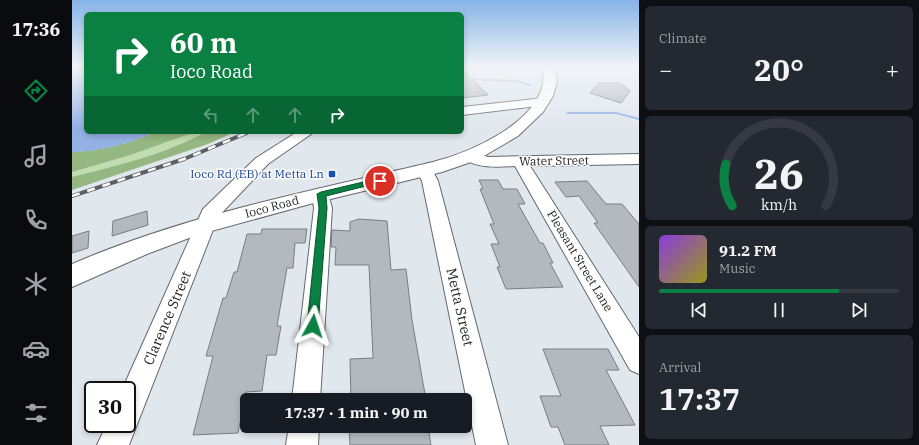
<!DOCTYPE html>
<html lang="en">
<head>
<meta charset="utf-8">
<style>
	body { margin:0; font-family:"IBM Plex Serif",serif; background:#242831; color:#f1f3f6; height:100vh; display:flex; flex-direction:column; font-size:15px; white-space:nowrap }
	* { box-sizing:border-box; margin:0 }
	p { font-size:13px; color:#9ea1a6 }
	.icon { flex:none; width:22px; height:22px; fill:none; stroke:currentColor; stroke-width:2; stroke-linecap:round; stroke-linejoin:round }
	.map { position:relative; flex:1; overflow:hidden }
	.details { display:flex; flex-direction:column; gap:6px; padding:6px; background:#0d0f14; width:280px }
	.details>* { flex:none }
	.guide { position:absolute; left:12px; top:12px; width:380px; height:122px; border-radius:6px; box-shadow:0 2px 6px #0003; background:#0b8043; color:#fff; overflow:hidden }
	.speed { position:absolute; left:12px; top:381px; display:flex; gap:8px; font-size:20px; font-weight:700; text-align:center }
	.speed>* { display:grid; place-content:center; width:52px; height:52px; border-radius:50%; background:#171b24; box-shadow:0 2px 6px #0003; line-height:1 }
	.speed .limit { border:2px solid #111; border-radius:6px; background:#fff; color:#111 }
	.pin { position:absolute; display:grid; place-items:center; width:34px; height:34px; color:#fff; margin:-17px; border:2px solid #fff; border-radius:50%; box-shadow:0 1px 4px #0007 }
	.me { position:absolute; width:44px; margin:-22px; rotate:5deg; stroke-linejoin:round; filter:drop-shadow(0 0 3px #0008) }
	.turn { display:flex; align-items:center; gap:14px; height:84px; padding:0 20px; font-size:18px }
	.turn .icon { width:52px; height:52px; stroke-width:2.5 }
	.turn b { display:block; font-size:28px; line-height:34px }
	.lanes { display:flex; align-items:center; height:38px; padding:0 20px; background:#0003; justify-content:center; gap:20px; direction:ltr }
	.lanes .off { opacity:.35 }
	.big { font-size:30px; font-weight:700; line-height:1.1 }
	.details .tile { flex:1; display:flex; flex-direction:column; justify-content:center; gap:6px; min-width:0; padding:0 14px; border-radius:6px; background:#242831 }
	.details .dial { align-items:center; gap:0 }
	.dial svg { height:104px; overflow:visible; fill:none; stroke:#363941; stroke-width:7; stroke-linecap:round; text-anchor:middle }
	.dial text { fill:#f1f3f6; stroke:none }
	.song { display:flex; align-items:center; gap:12px }
	.cover { width:48px; height:48px; border-radius:6px; background:linear-gradient(135deg,hsl(270 70% 55%),hsl(60 70% 35%)) }
	.played { height:4px; border-radius:2px; background:linear-gradient(90deg,#0b8043 75%,#363941 75%) }
	.keys { display:flex; justify-content:space-around; direction:ltr }
	.heat { display:flex; justify-content:space-between; align-items:center; font-size:22px; direction:ltr }
	.trip { position:absolute; left:168px; top:393px; width:232px; height:40px; border-radius:6px; background:#171b24; box-shadow:0 2px 6px #0003; font-weight:700; line-height:40px; text-align:center }
	main { display:flex; flex:1; min-height:0 }
	.tabs { display:flex; flex-direction:column; width:72px; justify-content:space-around; align-items:center; background:#090b0e; color:#9ea1a6 }
	.tabs .icon { width:28px; height:28px }
	.tabs .active { color:#0b8043 }
	.tabs b { font-size:18px; color:#f1f3f6 }
	.map>svg:first-child { display:block }
</style>
</head>
<body>
<main>
<nav class="tabs">
<b>17:36</b>
<svg class="icon active" aria-label="directions" viewBox="0 0 24 24"><path d="M12 3l9 9-9 9-9-9zM9 14v-3h6M13 9l2 2-2 2"/></svg>
<svg class="icon" aria-label="music" viewBox="0 0 24 24"><path d="M9 18V5l10-2v13"/><circle cx="6" cy="18" r="3"/><circle cx="16" cy="16" r="3"/></svg>
<svg class="icon" aria-label="phone" viewBox="0 0 24 24"><path d="M5 4h4l2 5-3 2q2 4 5 5l2-3 5 2v4C11 20 4 13 5 4z"/></svg>
<svg class="icon" aria-label="climate" viewBox="0 0 24 24"><path d="M12 3v18M4 7l16 10M4 17L20 7"/></svg>
<svg class="icon" aria-label="car" viewBox="0 0 24 24"><path d="M5 17H2v-5l4-1 3-4h7l3 4 3 1v5h-3M9 17h6M6 11h13"/><circle cx="7" cy="17" r="2"/><circle cx="17" cy="17" r="2"/></svg>
<svg class="icon" aria-label="filters" viewBox="0 0 24 24"><path d="M4 7h16M4 17h16"/><circle cx="9" cy="7" r="2"/><circle cx="15" cy="17" r="2"/></svg>
</nav>
<div class="map">
<svg width="567" height="445" viewBox="0 0 567 445">
	<rect width="100%" height="100%" fill="#e0e7ed"/>
	<path fill="#c0dcb0" d="M54 132H144L0 183V150Z"/>
	<g fill="#95b781">
		<path d="M83 132H123L58 155 0 172V152C24 152 62 143 83 132Z"/>
		<path d="M134 132H163L136 144 0 190V177C45 166 93 154 134 132Z"/>
	</g>
	<path fill="#94b1e5" d="M0 67H14V132H83C62 143 24 152 0 152Z"/>
	<g fill="none" stroke-linecap="round" stroke-linejoin="round">
		<g fill="#94b1e5" fill-rule="evenodd">
			<path d="M390 78 445 80 460 85 458 86 445 82 390 80Z"/>
			<path d="M495 112H544L567 118V120L544 114H496L494 113Z"/>
		</g>
	</g>
	<g fill="#b3b9bf" stroke="#797e84">
		<path d="M390 69 416 95 390 98Z"/>
		<path d="M527 83H548L558 91 549 103 518 93Z"/>
		<path d="M407 180H426L431 189H445L453 204H446L468 243H471L481 263H478L491 287 434 289 425 267H428L419 244H427L418 224H422L408 189H411Z"/>
		<path d="M515 181 534 204H550L567 224V287L522 223H526L507 196 494 197 483 182Z"/>
		<path d="M75 211 76 225 40 236 41 221Z"/>
		<path d="M287 219 315 221 319 270 334 269 340 320 354 400H279L278 359 301 358 297 265H263L264 247H259L260 230 278 231V222Z"/>
		<path d="M190 229H235L233 243H223L221 268H215L205 326H209L204 355H195L190 391 174 392 166 433 121 435 141 356H134L151 298H154L162 272H165L175 234H189Z"/>
		<path d="M17 231 16 248 0 253V236Z"/>
		<path d="M471 349H536L547 370H534L563 425 528 426 537 445H493L486 427H479L468 396H489Z"/>
		<path d="M277 426H356L359 445H278Z"/>
	</g>
	<g fill="none" stroke-linecap="round" stroke-linejoin="round">
		<g stroke="#64696e" stroke-width="2">
			<g id="street">
				<path d="M471 98 477 102 475 105 390 115V107Z"/>
				<path d="M225 132H242L196 164 146 217 57 445H25L35 424H55V390H50L131 209 184 158Z"/>
				<path d="M398 151 416 157 567 154V164L458 166 567 337V374L558 370 443 166C428 167 400 169 390 156L393 153Z"/>
				<path d="M352 165 358 166 366 181 436 445H404L350 181 344 170 346 166Z"/>
				<path d="M249 188 255 190 260 208 248 400H220L242 208 240 194 243 190Z"/>
				<path d="M217 426H247L246 445H214Z"/>
			</g>
		</g>
		<g stroke="#64696e" stroke-width="2">
			<path id="secondary" d="M471 67H483L485 82 481 96 471 112 446 136 405 160 370 172 238 204 125 235 75 254 0 287V264C116 214 239 191 361 162 397 153 464 124 471 83 472 78 471 72 471 67Z"/>
		</g>
		<use href="#street" fill="#fff" fill-rule="evenodd"/>
		<use href="#secondary" fill="#fff" fill-rule="evenodd"/>
		<g stroke="#5c6064" stroke-width="4">
			<path id="rail" d="M0 196 112 159 177 132"/>
		</g>
		<use href="#rail" stroke="#fff" stroke-width="2.5" stroke-dasharray="8" stroke-linecap="butt"/>
	</g>
	<linearGradient id="sky" x2="0" y2="1"><stop stop-color="#86b3e7"/><stop offset="0.52" stop-color="#f1f4f7"/><stop offset="1" stop-color="#f1f4f7" stop-opacity="0"/></linearGradient>
	<rect width="567" height="129" fill="url(#sky)"/>
	<path fill="#0b8043" stroke="#07532c" d="M308 178 312 181 310 182 254 196 255 208 246 326 245 330 241 332 236 330 235 326 247 208 245 194 249 192Z"/>
	<rect fill="#1a4fb4" stroke="#fff" stroke-width="1.5" x="256" y="170" width="8" height="8" rx="2"/>
	<g text-anchor="middle" stroke-width="3" stroke-linejoin="round" paint-order="stroke">
		<g font-size="12" fill="#222527" stroke="#fff">
			<text transform="translate(482 161) rotate(-1)" y="4">Water Street</text>
			<text transform="translate(200 207) rotate(-15)" y="4">Ioco Road</text>
			<text transform="translate(508 261) rotate(59)" y="4">Pleasant Street Lane</text>
		</g>
		<g font-size="12" fill="#164399" stroke="#fff" text-anchor="end">
			<text x="252" y="178">Ioco Rd (EB) at Metta Ln</text>
		</g>
		<g font-size="14" fill="#222527" stroke="#fff">
			<text transform="translate(388 307) rotate(77)" y="5">Metta Street</text>
			<text transform="translate(95 318) rotate(-67)" y="5">Clarence Street</text>
		</g>
	</g>
</svg>
<div class="speed"><div class="limit">30</div></div>
<div class="pin" style="left:308px;top:181px;background:#d93025"><svg class="icon" aria-label="arrive" viewBox="0 0 24 24"><path d="M6 21V4h12l-3 4 3 4H6"/></svg></div>
<svg class="me" style="left:241px;top:326px" viewBox="-20 -20 40 40"><path d="M0-17L14 15 0 8-14 15z" fill="#0b8043" stroke="#fff" stroke-width="4"/></svg>
<div class="trip">17:37 · 1 min · 90 m</div>
<div class="guide">
<div class="turn"><svg class="icon" aria-label="right" viewBox="0 0 24 24"><path d="M7 20v-9h11M14 6l5 5-5 5"/></svg><div><b>60 m</b>Ioco Road</div></div>
<div class="lanes"><svg class="icon off" aria-label="left" viewBox="0 0 24 24"><path d="M17 20v-9H6M10 6l-5 5 5 5"/></svg><svg class="icon off" aria-label="ahead" viewBox="0 0 24 24"><path d="M12 20V5M6 11l6-6 6 6"/></svg><svg class="icon off" aria-label="ahead" viewBox="0 0 24 24"><path d="M12 20V5M6 11l6-6 6 6"/></svg><svg class="icon" aria-label="right" viewBox="0 0 24 24"><path d="M7 20v-9h11M14 6l5 5-5 5"/></svg></div>
</div>
</div>
<section class="details">
<div class="tile"><p>Climate</p>
<div class="heat"><a>−</a><b class="big">20°</b><a>+</a></div>
</div>
<div class="tile dial"><svg viewBox="0 0 100 80">
<path d="M14 69A42 42 0 1 1 86 69"/>
<path d="M14 69A42 42 0 0 1 9 37" stroke="#0b8043"/>
<text x="50" y="56" font-size="32" font-weight="700">26</text>
<text x="50" y="72" font-size="11">km/h</text>
</svg></div>
<div class="tile">
<div class="song"><i class="cover"></i><div><b>91.2 FM</b><p>Music</p></div></div>
<div class="played"></div>
<div class="keys"><svg class="icon" aria-label="previous" viewBox="0 0 24 24"><path d="M18 5L8 12l10 7zM5 5v14"/></svg><svg class="icon" aria-label="pause" viewBox="0 0 24 24"><path d="M8 5v14M16 5v14"/></svg><svg class="icon" aria-label="next" viewBox="0 0 24 24"><path d="M6 5l10 7-10 7zM19 5v14"/></svg></div>
</div>
<div class="tile"><p>Arrival</p><b class="big">17:37</b></div>
</section>
</main>
</body>
</html>
